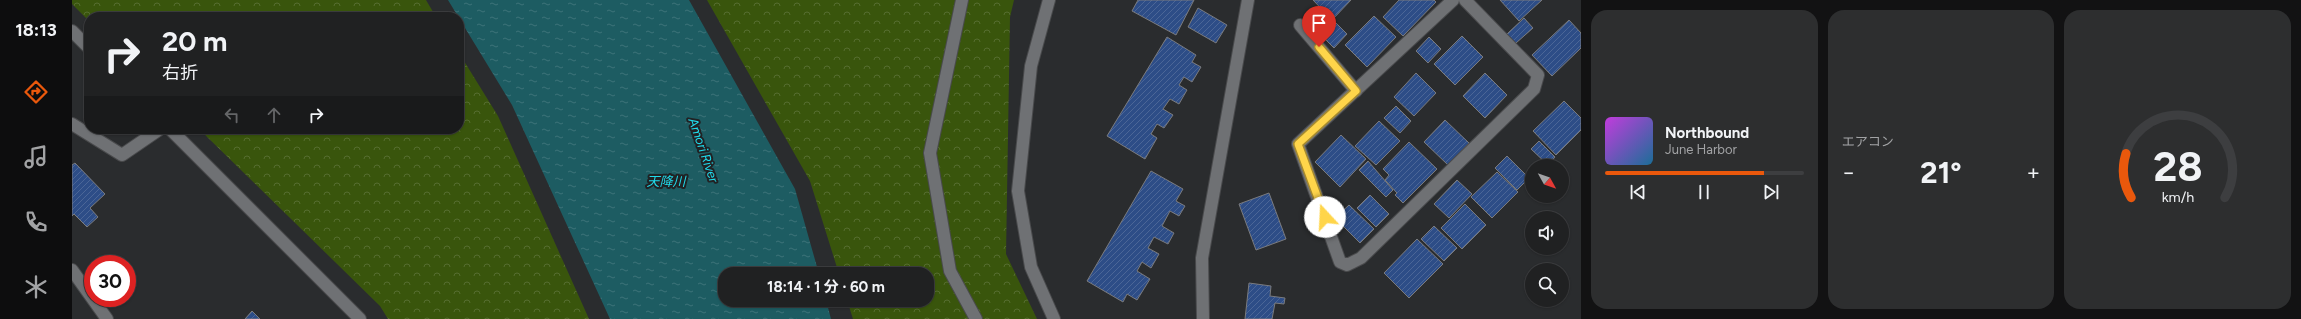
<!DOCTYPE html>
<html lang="ja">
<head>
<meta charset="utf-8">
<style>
	body { margin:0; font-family:Figtree,"Noto Sans JP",sans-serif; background:#2d2e2f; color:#f1f3f6; height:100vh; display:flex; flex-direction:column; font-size:15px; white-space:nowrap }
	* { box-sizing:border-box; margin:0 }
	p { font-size:13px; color:#a2a3a5 }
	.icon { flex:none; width:22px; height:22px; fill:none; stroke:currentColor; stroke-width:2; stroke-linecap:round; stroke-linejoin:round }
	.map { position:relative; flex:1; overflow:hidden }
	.side { display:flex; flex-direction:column; gap:10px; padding:10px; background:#121213; width:720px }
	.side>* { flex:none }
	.banner { position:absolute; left:12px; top:12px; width:380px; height:122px; border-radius:16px; box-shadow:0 1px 3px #0004,0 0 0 1px #3d3e40; background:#202122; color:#f1f3f6; overflow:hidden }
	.needle { width:26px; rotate:130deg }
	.buttons { position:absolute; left:1453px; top:159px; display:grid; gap:8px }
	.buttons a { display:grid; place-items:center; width:44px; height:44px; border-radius:50%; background:#202122; box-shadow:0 1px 3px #0004,0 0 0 1px #3d3e40; font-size:20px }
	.speed { position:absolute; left:12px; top:255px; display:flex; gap:8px; font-size:20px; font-weight:700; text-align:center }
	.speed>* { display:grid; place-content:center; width:52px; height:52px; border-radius:50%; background:#202122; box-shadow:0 1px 3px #0004,0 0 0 1px #3d3e40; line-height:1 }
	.speed .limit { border:6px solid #d22; background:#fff; color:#111 }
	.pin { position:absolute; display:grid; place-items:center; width:34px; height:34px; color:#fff; margin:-41px -17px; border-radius:50% 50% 50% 0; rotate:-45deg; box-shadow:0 0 4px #0007 }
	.pin .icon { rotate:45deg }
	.me { position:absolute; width:44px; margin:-22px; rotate:340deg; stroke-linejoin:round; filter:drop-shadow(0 0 3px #0008) }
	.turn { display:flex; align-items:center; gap:14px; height:84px; padding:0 12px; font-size:18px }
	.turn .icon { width:52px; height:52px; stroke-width:2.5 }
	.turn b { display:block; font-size:28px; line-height:34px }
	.lanes { display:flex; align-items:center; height:38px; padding:0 12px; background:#0003; justify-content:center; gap:20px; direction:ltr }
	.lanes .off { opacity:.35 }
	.big { font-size:30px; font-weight:700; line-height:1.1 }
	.side .card { flex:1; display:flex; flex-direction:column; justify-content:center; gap:6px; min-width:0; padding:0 14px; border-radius:16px; background:#2d2e2f }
	.side .dial { align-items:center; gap:0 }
	.dial svg { height:104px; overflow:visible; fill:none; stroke:#3d3e40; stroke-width:7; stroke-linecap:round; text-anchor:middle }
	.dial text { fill:#f1f3f6; stroke:none }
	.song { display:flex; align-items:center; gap:12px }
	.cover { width:48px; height:48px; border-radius:6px; background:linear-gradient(135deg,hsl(290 70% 55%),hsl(200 70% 35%)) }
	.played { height:4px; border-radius:2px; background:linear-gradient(90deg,#ea580c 80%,#3d3e40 80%) }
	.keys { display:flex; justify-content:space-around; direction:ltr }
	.heat { display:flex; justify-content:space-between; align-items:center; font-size:22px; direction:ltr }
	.side .tiles { flex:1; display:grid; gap:10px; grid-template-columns:repeat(3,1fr) }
	.trip { position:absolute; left:646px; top:267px; width:216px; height:40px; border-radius:16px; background:#202122; box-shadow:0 1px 3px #0004,0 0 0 1px #3d3e40; font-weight:700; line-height:40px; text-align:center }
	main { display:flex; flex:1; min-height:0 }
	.dock { display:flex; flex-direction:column; width:72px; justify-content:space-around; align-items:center; background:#0d0d0e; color:#a2a3a5 }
	.dock .icon { width:28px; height:28px }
	.dock .current { color:#ea580c }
	.dock b { font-size:18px; color:#f1f3f6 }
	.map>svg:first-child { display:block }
</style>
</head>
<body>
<main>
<nav class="dock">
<b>18:13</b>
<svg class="icon current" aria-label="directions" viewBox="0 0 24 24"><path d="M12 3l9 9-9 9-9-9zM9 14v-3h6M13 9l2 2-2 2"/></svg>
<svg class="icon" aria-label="music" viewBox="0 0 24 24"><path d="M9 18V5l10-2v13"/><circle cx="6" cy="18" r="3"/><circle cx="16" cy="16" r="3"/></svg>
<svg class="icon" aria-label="phone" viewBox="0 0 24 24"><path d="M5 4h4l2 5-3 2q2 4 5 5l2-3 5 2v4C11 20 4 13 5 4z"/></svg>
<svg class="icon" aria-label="climate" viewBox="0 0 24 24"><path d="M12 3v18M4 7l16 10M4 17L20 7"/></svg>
</nav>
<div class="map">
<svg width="1509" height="319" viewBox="0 0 1509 319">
	<defs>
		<pattern id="park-crowns" width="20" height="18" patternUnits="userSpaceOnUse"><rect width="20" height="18" fill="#39550c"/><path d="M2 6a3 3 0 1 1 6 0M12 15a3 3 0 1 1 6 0" fill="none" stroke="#556d2f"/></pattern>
		<pattern id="water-ripples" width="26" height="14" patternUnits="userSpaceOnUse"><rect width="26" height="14" fill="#1d5c62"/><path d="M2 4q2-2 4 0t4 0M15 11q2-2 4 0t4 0" fill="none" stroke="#3d7278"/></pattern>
		<pattern id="building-hatch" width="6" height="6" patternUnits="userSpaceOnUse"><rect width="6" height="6" fill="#2d4d87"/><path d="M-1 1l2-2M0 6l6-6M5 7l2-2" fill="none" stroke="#4b6697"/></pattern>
	</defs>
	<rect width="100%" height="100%" fill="#2a2c2e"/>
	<g fill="url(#park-crowns)">
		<path d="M0 0H354L364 17H17V21L0 4Z"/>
		<path d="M635 0H942L938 17 934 254 965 319H781L775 300H855V274H767L738 181Z"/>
		<path d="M387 53 426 116 517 319H316L308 306 127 129H387Z"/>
	</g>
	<path fill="url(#water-ripples)" d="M376 0H617L723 189 747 274H653V300H754L759 319H538L440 105Z"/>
	<g fill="url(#building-hatch)" stroke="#7a7b7e">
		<path d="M1066 0H1122L1104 35 1060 11Z"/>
		<path d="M1241 0H1279L1260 20Z"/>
		<path d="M1327 0H1362L1364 2 1331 36 1311 17Z"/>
		<path d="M1428 0H1470L1447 21Z"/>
		<path d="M1126 8 1155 25 1144 43 1116 27Z"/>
		<path d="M1302 16 1324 37 1295 67 1273 45Z"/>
		<path d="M1452 18 1461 28 1444 43 1435 34Z"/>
		<path d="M1497 20 1509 33V48L1480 76 1460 55Z"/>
		<path d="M1264 23 1275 34 1262 48 1251 37Z"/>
		<path d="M1390 36 1411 57 1383 85 1362 64Z"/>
		<path d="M1095 37 1124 55 1120 62 1129 67 1120 82 1112 77 1107 85 1115 90 1107 104 1098 99 1091 109 1101 115 1092 128 1085 124 1079 134 1085 138 1073 159 1035 136Z"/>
		<path d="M1357 37 1369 49 1356 63 1344 51Z"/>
		<path d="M1344 73 1364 93 1342 116 1322 97Z"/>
		<path d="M1413 73 1435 95 1413 118 1391 96Z"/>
		<path d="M1492 101 1509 118V130L1484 155 1461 131Z"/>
		<path d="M1324 106 1339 121 1328 133 1312 118Z"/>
		<path d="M1373 120 1397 143 1376 165 1352 142Z"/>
		<path d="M1307 121 1328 141 1304 165 1283 146Z"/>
		<path d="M1269 135 1294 159 1268 187 1243 162Z"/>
		<path d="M1467 141 1483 157 1476 165 1459 149Z"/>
		<path d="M1337 142 1365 169 1331 203 1323 195 1325 193 1313 180 1317 175 1311 169Z"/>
		<path d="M1435 156 1457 178 1445 190 1423 168Z"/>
		<path d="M1296 161 1321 190 1314 197 1287 170Z"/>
		<path d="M3 163 33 194 18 208 26 217 15 227 2 214 0 216V165Z"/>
		<path d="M1079 171 1111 189 1104 201 1113 206 1107 216 1098 211 1090 226 1102 233 1096 244 1082 237 1076 248 1087 254 1079 268 1070 262 1065 271 1078 279 1065 300 1055 294 1051 302 1015 281Z"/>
		<path d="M1425 172 1446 192 1420 218 1399 197Z"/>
		<path d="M1385 180 1400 194 1377 218 1362 204Z"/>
		<path d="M1197 193 1214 239 1184 250 1167 204Z"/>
		<path d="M1298 195 1317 214 1304 227 1285 208Z"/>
		<path d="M1393 204 1414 225 1390 249 1369 228Z"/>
		<path d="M1277 205 1302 229 1288 243 1263 218Z"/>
		<path d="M1362 226 1385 248 1372 261 1349 239Z"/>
		<path d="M1345 239 1371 264 1337 298 1312 273Z"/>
		<path d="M1177 283 1199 286 1198 296 1213 298 1212 304 1203 303 1200 319H1173Z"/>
		<path d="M180 311 188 319H173Z"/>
	</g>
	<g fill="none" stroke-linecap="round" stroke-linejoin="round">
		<g stroke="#494a4c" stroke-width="14">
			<g id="minor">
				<path d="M890 0 858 153 878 271 904 319"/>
				<path d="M977 0 959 66 946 191 959 267 982 319"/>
				<path d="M1381 0 1226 144 1268 262 1275 265 1289 258 1462 89 1466 75 1393 0"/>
				<path d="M1228 25 1284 91"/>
				<path d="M0 31 17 48"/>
				<path d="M0 124 50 155 88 129"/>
				<path d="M98 129 288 319"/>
				<path d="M0 270 35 319"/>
				<path d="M1131 319 1130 258 1176 0"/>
			</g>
		</g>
		<use href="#minor" stroke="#6f7174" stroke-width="12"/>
	</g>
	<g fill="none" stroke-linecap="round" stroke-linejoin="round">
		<g stroke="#a68a30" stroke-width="10">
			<path id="route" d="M1247 47 1284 91 1226 144 1253 217"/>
		</g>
		<use href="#route" stroke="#ffd54a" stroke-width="7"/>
	</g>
	<g text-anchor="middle" stroke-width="4" stroke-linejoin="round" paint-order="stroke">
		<g font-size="13" font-style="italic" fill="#20daea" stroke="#212224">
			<text transform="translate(632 150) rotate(71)" y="5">Amori River</text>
			<text x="594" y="186">天降川</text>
		</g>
	</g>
</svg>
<div class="buttons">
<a><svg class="needle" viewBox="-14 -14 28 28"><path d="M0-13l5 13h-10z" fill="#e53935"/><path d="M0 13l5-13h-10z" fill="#a2a3a5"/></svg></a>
<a><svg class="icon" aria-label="sound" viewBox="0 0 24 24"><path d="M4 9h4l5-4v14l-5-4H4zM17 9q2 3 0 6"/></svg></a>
<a><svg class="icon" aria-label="search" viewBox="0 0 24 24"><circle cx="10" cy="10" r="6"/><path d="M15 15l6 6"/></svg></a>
</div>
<div class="speed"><div class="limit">30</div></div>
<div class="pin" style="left:1247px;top:47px;background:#d93025"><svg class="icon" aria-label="arrive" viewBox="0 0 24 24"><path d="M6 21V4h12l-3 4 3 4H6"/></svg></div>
<svg class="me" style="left:1253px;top:217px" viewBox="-20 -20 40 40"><circle r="19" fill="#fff"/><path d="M0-13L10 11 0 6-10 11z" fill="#ffd54a"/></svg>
<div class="trip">18:14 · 1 分 · 60 m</div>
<div class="banner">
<div class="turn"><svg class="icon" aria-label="right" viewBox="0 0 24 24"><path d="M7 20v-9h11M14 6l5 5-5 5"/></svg><div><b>20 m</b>右折</div></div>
<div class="lanes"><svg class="icon off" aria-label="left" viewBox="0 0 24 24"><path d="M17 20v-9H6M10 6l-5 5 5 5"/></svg><svg class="icon off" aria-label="ahead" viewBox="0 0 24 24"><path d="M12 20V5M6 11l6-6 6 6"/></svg><svg class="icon" aria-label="right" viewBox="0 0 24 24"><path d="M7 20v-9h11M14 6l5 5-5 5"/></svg></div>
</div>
</div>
<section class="side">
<div class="tiles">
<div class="card">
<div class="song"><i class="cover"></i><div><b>Northbound</b><p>June Harbor</p></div></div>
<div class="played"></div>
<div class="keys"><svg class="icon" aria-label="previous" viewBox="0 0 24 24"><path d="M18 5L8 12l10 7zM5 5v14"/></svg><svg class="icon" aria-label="pause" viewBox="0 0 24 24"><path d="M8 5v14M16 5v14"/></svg><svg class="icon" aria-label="next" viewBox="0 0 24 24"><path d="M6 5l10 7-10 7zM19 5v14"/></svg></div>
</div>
<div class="card"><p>エアコン</p>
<div class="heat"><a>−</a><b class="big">21°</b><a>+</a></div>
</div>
<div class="card dial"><svg viewBox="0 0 100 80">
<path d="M14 69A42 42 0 1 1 86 69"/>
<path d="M14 69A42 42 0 0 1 10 35" stroke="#ea580c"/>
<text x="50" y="56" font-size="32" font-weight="700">28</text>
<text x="50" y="72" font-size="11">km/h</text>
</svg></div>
</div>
</section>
</main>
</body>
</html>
